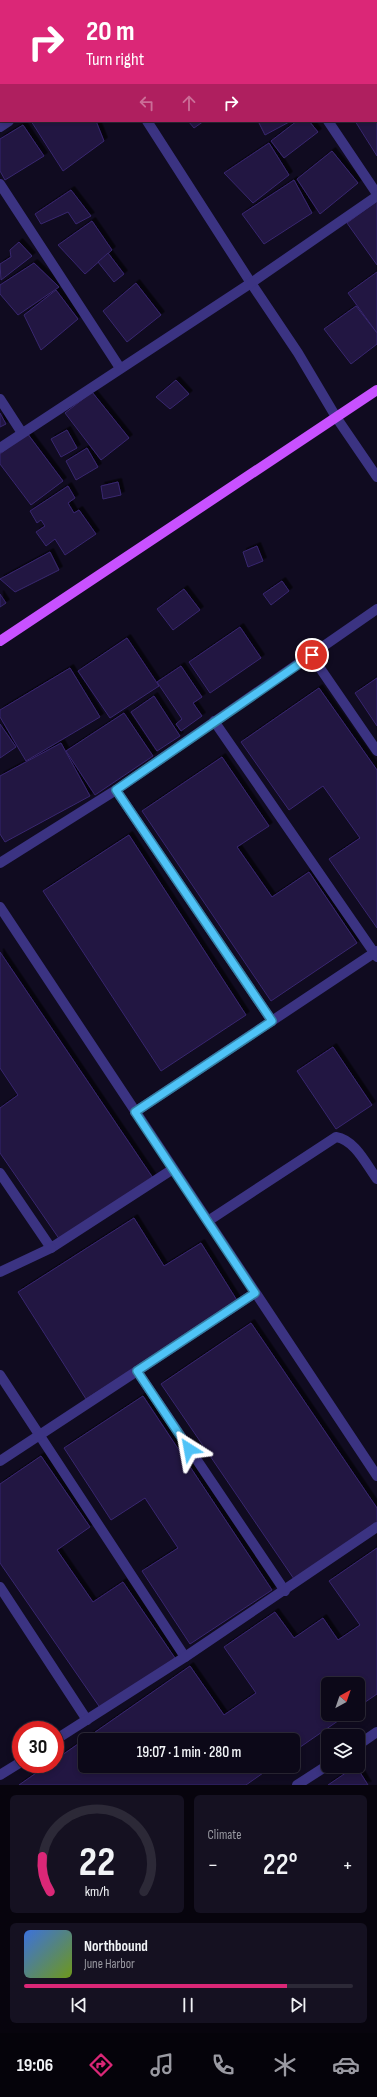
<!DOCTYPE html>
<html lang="en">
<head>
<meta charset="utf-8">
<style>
	body { margin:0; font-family:"Sofia Sans Condensed",sans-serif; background:#151121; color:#f1f3f6; height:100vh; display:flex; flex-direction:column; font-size:15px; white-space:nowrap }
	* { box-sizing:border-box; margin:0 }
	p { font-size:13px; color:#9a9aa2 }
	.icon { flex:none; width:22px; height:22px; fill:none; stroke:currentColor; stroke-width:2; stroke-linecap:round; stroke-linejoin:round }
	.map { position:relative; height:1785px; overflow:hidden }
	.panel { display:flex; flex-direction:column; gap:10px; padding:10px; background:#07040d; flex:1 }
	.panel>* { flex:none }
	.top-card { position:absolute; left:0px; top:0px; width:377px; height:122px; box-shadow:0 2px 6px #0003,0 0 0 1px #2c2937; background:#db2777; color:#fff; overflow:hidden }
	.needle { width:26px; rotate:40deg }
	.buttons { position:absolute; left:321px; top:1677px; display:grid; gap:8px }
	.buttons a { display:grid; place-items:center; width:44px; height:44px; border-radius:6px; background:#0c0818; box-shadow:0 2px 6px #0003,0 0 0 1px #2c2937; font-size:20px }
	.speed { position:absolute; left:12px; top:1721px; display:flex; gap:8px; font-size:20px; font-weight:700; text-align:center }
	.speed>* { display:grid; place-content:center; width:52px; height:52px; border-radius:50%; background:#0c0818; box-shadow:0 2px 6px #0003,0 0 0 1px #2c2937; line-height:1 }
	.speed .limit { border:6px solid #d22; background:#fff; color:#111 }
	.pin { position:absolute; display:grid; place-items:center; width:34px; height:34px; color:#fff; margin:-17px; border:2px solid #fff; border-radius:50%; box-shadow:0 1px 4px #0007 }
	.me { position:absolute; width:44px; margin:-22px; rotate:326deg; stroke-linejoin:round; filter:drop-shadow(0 0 3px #0008) }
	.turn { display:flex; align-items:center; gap:14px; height:84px; padding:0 20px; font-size:18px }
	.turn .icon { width:52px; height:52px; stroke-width:2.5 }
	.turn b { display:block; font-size:28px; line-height:34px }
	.lanes { display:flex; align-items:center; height:38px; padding:0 20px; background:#0003; justify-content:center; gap:20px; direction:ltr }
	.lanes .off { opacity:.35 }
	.big { font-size:30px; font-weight:600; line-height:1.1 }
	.panel .widget { flex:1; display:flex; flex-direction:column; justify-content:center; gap:6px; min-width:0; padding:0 14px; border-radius:6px; background:#151121 }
	.panel .dial { align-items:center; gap:0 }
	.dial svg { height:104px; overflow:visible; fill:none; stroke:#2c2937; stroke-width:7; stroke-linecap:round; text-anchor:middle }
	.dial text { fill:#f1f3f6; stroke:none }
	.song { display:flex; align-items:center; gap:12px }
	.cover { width:48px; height:48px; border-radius:6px; background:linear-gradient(135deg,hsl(220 70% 55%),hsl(80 70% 35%)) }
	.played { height:4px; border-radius:2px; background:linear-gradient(90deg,#db2777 80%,#2c2937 80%) }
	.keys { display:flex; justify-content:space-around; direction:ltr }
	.heat { display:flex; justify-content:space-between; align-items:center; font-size:22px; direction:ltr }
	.panel .tiles { flex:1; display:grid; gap:10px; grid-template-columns:1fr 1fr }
	.widget:last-child { grid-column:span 2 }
	.trip { position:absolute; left:78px; top:1733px; width:222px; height:40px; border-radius:6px; background:#0c0818; box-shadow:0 2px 6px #0003,0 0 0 1px #2c2937; font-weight:600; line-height:40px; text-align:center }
	.tab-bar { display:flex; height:64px; justify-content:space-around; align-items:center; background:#05030a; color:#9a9aa2 }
	.tab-bar .icon { width:28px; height:28px }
	.tab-bar .current { color:#db2777 }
	.tab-bar b { font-size:18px; color:#f1f3f6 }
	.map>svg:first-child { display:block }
</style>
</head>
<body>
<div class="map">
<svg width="377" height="1785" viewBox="0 0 377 1785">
	<defs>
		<filter id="shadow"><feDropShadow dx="3.5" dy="-3.5" stdDeviation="0" flood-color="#0009"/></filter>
	</defs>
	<rect width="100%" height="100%" fill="#100b20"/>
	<g fill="#211642" stroke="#39276f" filter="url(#shadow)">
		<path d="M376 83H377V156L355 121H376Z"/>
		<path d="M31 121H96L104 141 63 171Z"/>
		<path d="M188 121H204L194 128Z"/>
		<path d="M258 121H291L265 135Z"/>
		<path d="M297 121H309L318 132 284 158 271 141Z"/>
		<path d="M23 125 44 156 5 180 0 171V139Z"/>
		<path d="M269 143 289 175 253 203 224 173Z"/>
		<path d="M332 151 358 183 320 214 297 179Z"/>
		<path d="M294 180 312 213 264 244 242 214Z"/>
		<path d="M71 190 91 216 76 224 68 212 41 224 35 214Z"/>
		<path d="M377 201V265L347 223Z"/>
		<path d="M92 221 112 250 85 274 58 245Z"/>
		<path d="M19 242 32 256 1 280 0 264 11 257 10 250Z"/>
		<path d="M108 253 124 274 114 282 98 262Z"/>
		<path d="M34 263 59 287 18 315 0 294V285Z"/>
		<path d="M377 272V333L348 293Z"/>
		<path d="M136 283 161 315 127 342 103 311Z"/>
		<path d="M56 290 78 319 41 350 24 315Z"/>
		<path d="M356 306 377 333V344L351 364 324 329Z"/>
		<path d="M176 380 189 394 170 409 156 397Z"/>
		<path d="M92 392 129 438 101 460 65 413Z"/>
		<path d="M0 413 6 424 0 427Z"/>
		<path d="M67 430 77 448 61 457 51 439Z"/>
		<path d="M27 433 63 481 31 505 0 464V454Z"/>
		<path d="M87 448 98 467 76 480 66 461Z"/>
		<path d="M118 482 121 495 103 499 101 486Z"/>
		<path d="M68 486 75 498 68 503 74 513 79 510 96 534 65 555 55 539 46 546 36 532 45 526 41 520 37 523 30 511Z"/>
		<path d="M257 546 263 561 248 567 243 552Z"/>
		<path d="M50 552 59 570 15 592 0 579Z"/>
		<path d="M282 581 289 591 271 605 263 594Z"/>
		<path d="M184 589 200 610 173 630 157 609Z"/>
		<path d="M0 594 6 603 0 607Z"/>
		<path d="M240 627 261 658 210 693 189 662Z"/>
		<path d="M127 638 159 686 110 718 78 671Z"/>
		<path d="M181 666 202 697 193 703 202 716 181 731 176 724 182 719 157 682Z"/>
		<path d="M70 668 100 717 26 761 0 717V710Z"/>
		<path d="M377 678V726L355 693Z"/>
		<path d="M319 688 377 770V928L329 859 360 838 323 786 289 810 241 742Z"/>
		<path d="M154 696 180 736 157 751 131 712Z"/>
		<path d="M124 713 153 756 95 795 66 751Z"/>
		<path d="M0 724 16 747 0 758Z"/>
		<path d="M61 743 90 796 5 842 0 834V776Z"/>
		<path d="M222 757 269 826 237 847 272 897 309 872 357 943 271 1001 142 811Z"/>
		<path d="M129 835 246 1015 161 1071 43 891Z"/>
		<path d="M0 952 153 1178 60 1240 0 1153V1108L18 1095 0 1068Z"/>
		<path d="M333 1047 372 1105 336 1129 297 1071Z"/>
		<path d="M134 1218 164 1266 201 1243 238 1302 86 1399 18 1292Z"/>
		<path d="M251 1323 377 1508V1523L294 1579 161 1384Z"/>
		<path d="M143 1396 272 1590 190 1644 142 1571 178 1548 145 1498 111 1520 64 1448Z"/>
		<path d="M41 1456 90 1527 57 1550 93 1602 123 1582 175 1658 101 1709 0 1563V1484Z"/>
		<path d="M377 1548V1694L358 1707V1684H328V1714H348L293 1752V1740H85V1766H273L246 1785H19L49 1764H55V1760L190 1666 224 1715 256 1693 224 1647 275 1612 294 1638 323 1618 338 1640 360 1625 329 1581Z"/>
		<path d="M356 1766 368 1785H328Z"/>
	</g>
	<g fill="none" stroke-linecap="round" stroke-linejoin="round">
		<g stroke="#3b3382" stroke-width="10">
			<path d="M71 0V1"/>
			<path d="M249 0V1"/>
			<path d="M147 121 251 283 298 353 336 417 377 477"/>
			<path d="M328 121 377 194"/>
			<path d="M0 127 9 121"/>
			<path d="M0 184 120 368"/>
			<path d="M0 399 22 433"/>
			<path d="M0 448 251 283 377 196"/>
			<path d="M311 655 377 751"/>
			<path d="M214 721 377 957"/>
			<path d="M116 790 272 1021"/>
			<path d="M0 863 116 790 377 609"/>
			<path d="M0 907 377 1476"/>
			<path d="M135 1112 377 951"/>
			<path d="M0 1173 51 1248 173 1169"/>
			<path d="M208 1221 336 1137C355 1140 366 1164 377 1179"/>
			<path d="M0 1272 51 1248"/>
			<path d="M255 1293 137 1371 285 1591"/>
			<path d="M0 1375 185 1657"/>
			<path d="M0 1461 137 1371"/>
			<path d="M0 1587 87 1720"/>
			<path d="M55 1740 185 1657 377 1527"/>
			<path d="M358 1745 377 1732"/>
			<path d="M0 1775 21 1762"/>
			<path d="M297 1785 328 1765"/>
		</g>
		<path stroke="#c851ff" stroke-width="10" d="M0 641 377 390"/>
	</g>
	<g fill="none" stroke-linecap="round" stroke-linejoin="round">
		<g stroke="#337fa1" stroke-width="10">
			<path id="route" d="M189 1449 137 1371 255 1293 135 1112 272 1021 116 790 312 655"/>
		</g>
		<use href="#route" stroke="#4fc3f7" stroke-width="7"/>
	</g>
</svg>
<div class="buttons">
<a><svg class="needle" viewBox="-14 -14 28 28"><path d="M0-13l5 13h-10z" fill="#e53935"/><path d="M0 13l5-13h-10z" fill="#9a9aa2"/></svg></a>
<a><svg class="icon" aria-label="layers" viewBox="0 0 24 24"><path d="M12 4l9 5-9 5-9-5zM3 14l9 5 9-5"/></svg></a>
</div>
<div class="speed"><div class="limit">30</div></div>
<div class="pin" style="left:312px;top:655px;background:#d93025"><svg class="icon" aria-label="arrive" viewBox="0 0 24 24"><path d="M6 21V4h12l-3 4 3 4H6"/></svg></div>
<svg class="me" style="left:189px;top:1449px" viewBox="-20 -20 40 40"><path d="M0-17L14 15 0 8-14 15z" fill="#4fc3f7" stroke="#fff" stroke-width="4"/></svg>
<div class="trip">19:07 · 1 min · 280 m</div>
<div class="top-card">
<div class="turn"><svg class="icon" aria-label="right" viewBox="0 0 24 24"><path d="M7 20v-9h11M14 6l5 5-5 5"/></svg><div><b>20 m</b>Turn right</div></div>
<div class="lanes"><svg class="icon off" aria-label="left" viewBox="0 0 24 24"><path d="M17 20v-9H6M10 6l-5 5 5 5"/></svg><svg class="icon off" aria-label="ahead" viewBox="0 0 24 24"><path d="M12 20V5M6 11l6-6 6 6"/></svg><svg class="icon" aria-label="right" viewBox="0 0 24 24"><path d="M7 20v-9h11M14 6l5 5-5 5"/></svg></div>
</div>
</div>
<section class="panel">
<div class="tiles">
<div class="widget dial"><svg viewBox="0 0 100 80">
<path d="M14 69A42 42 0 1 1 86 69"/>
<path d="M14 69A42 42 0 0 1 8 42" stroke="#db2777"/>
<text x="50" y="56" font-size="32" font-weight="700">22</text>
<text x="50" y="72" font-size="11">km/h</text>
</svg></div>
<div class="widget"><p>Climate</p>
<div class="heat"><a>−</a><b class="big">22°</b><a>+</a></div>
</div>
<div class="widget">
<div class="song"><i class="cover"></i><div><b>Northbound</b><p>June Harbor</p></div></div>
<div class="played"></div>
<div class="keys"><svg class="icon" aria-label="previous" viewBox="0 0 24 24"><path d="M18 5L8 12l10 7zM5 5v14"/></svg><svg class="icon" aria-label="pause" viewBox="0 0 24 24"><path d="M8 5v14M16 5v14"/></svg><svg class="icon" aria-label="next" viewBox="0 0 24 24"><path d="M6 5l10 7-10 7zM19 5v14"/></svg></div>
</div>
</div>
</section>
<nav class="tab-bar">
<b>19:06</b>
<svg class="icon current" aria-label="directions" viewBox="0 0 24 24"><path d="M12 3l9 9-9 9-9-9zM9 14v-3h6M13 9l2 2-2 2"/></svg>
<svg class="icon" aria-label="music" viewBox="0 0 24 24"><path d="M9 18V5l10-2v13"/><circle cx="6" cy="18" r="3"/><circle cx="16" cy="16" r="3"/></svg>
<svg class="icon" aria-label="phone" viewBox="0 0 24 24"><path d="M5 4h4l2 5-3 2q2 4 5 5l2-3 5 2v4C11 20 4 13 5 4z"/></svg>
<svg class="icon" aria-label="climate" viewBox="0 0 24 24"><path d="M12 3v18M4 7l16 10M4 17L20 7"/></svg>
<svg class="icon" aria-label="car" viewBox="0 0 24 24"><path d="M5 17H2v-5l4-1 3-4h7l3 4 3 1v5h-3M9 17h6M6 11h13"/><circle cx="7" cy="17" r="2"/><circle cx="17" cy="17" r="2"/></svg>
</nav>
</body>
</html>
